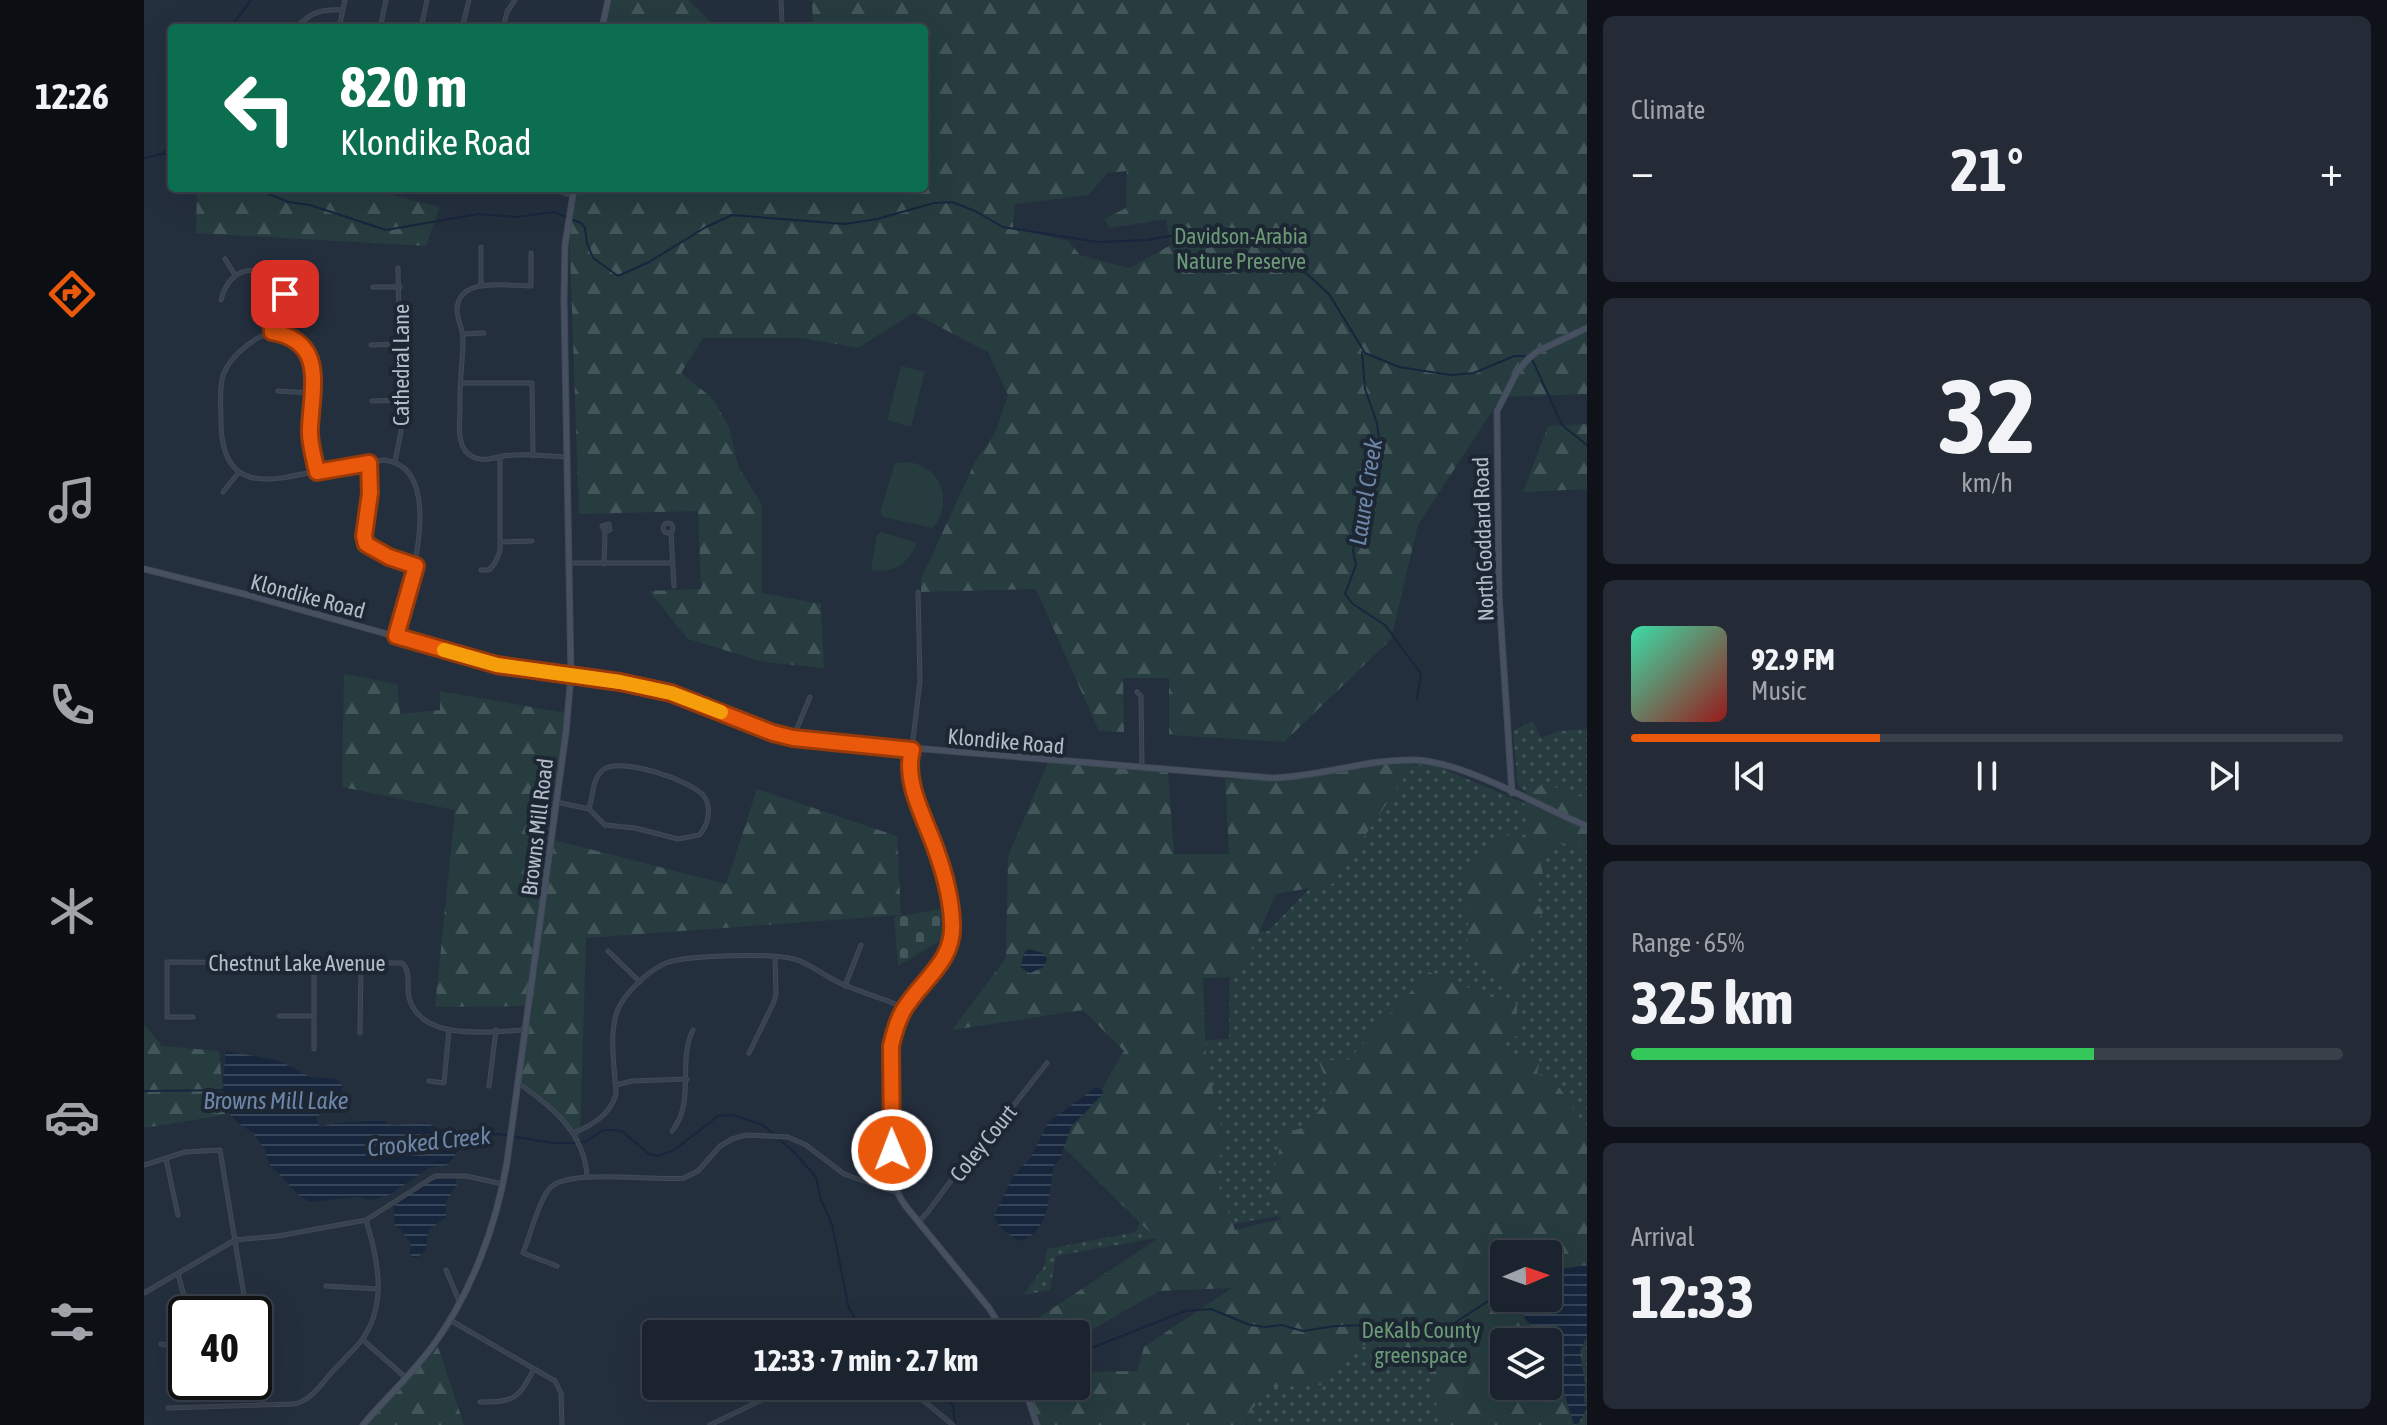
<!DOCTYPE html>
<html lang="en">
<head>
<meta charset="utf-8">
<style>
	body { margin:0; font-family:"Asap Condensed",sans-serif; background:#242b36; color:#f1f3f6; height:100vh; display:flex; flex-direction:column; font-size:30px; white-space:nowrap }
	* { box-sizing:border-box; margin:0 }
	p { font-size:26px; color:#a0a4aa }
	.icon { flex:none; width:44px; height:44px; fill:none; stroke:currentColor; stroke-width:2; stroke-linecap:round; stroke-linejoin:round }
	.map { position:relative; flex:1; overflow:hidden }
	.sheet { display:flex; flex-direction:column; gap:16px; padding:16px; background:#0f1319; width:800px }
	.sheet>* { flex:none }
	.guide { position:absolute; left:24px; top:24px; width:760px; height:168px; border-radius:8px; box-shadow:0 8px 32px #0002,0 0 0 2px #39404a; background:#0b6e4f; color:#fff; overflow:hidden }
	.needle { width:52px; rotate:88deg }
	.fabs { position:absolute; left:1346px; top:1240px; display:grid; gap:16px }
	.fabs a { display:grid; place-items:center; width:72px; height:72px; border-radius:8px; background:#1b232e; box-shadow:0 8px 32px #0002,0 0 0 2px #39404a; font-size:40px }
	.speed { position:absolute; left:24px; top:1296px; display:flex; gap:16px; font-size:40px; font-weight:700; text-align:center }
	.speed>* { display:grid; place-content:center; width:104px; height:104px; border-radius:50%; background:#1b232e; box-shadow:0 8px 32px #0002,0 0 0 2px #39404a; line-height:1 }
	.speed .limit { border:4px solid #111; border-radius:12px; background:#fff; color:#111 }
	.pin { position:absolute; display:grid; place-items:center; width:68px; height:68px; color:#fff; margin:-34px; border-radius:16px; box-shadow:0 4px 12px #0006 }
	.me { position:absolute; width:88px; margin:-44px; rotate:359deg; stroke-linejoin:round; filter:drop-shadow(0 0 6px #0008) }
	.turn { display:flex; align-items:center; gap:28px; height:168px; padding:0 40px; font-size:36px }
	.turn .icon { width:104px; height:104px; stroke-width:2.5 }
	.turn b { display:block; font-size:56px; line-height:68px }
	.big { font-size:60px; font-weight:700; line-height:1.1 }
	.sheet .widget { flex:1; display:flex; flex-direction:column; justify-content:center; gap:12px; min-width:0; padding:0 28px; border-radius:12px; background:#242b36 }
	.sheet .dial { align-items:center; gap:0 }
	.dial b { font-size:104px; line-height:1 }
	.song { display:flex; align-items:center; gap:24px }
	.cover { width:96px; height:96px; border-radius:12px; background:linear-gradient(135deg,hsl(160 70% 55%),hsl(0 70% 35%)) }
	.played { height:8px; border-radius:4px; background:linear-gradient(90deg,#ea580c 35%,#39404a 35%) }
	.keys { display:flex; justify-content:space-around; direction:ltr }
	.heat { display:flex; justify-content:space-between; align-items:center; font-size:44px; direction:ltr }
	.charge { height:12px; border-radius:6px; background:linear-gradient(90deg,#34c759 65%,#39404a 0) }
	.trip { position:absolute; left:498px; top:1320px; width:448px; height:80px; border-radius:8px; background:#1b232e; box-shadow:0 8px 32px #0002,0 0 0 2px #39404a; font-weight:700; line-height:80px; text-align:center }
	main { display:flex; flex:1; min-height:0 }
	.menu { display:flex; flex-direction:column; width:144px; justify-content:space-around; align-items:center; background:#0b0e12; color:#a0a4aa }
	.menu .icon { width:56px; height:56px }
	.menu .selected { color:#ea580c }
	.menu b { font-size:36px; color:#f1f3f6 }
	.map>svg:first-child { display:block }
</style>
</head>
<body>
<main>
<nav class="menu">
<b>12:26</b>
<svg class="icon selected" aria-label="directions" viewBox="0 0 24 24"><path d="M12 3l9 9-9 9-9-9zM9 14v-3h6M13 9l2 2-2 2"/></svg>
<svg class="icon" aria-label="music" viewBox="0 0 24 24"><path d="M9 18V5l10-2v13"/><circle cx="6" cy="18" r="3"/><circle cx="16" cy="16" r="3"/></svg>
<svg class="icon" aria-label="phone" viewBox="0 0 24 24"><path d="M5 4h4l2 5-3 2q2 4 5 5l2-3 5 2v4C11 20 4 13 5 4z"/></svg>
<svg class="icon" aria-label="climate" viewBox="0 0 24 24"><path d="M12 3v18M4 7l16 10M4 17L20 7"/></svg>
<svg class="icon" aria-label="car" viewBox="0 0 24 24"><path d="M5 17H2v-5l4-1 3-4h7l3 4 3 1v5h-3M9 17h6M6 11h13"/><circle cx="7" cy="17" r="2"/><circle cx="17" cy="17" r="2"/></svg>
<svg class="icon" aria-label="filters" viewBox="0 0 24 24"><path d="M4 7h16M4 17h16"/><circle cx="9" cy="7" r="2"/><circle cx="15" cy="17" r="2"/></svg>
</nav>
<div class="map">
<svg width="1443" height="1425" viewBox="0 0 1443 1425">
	<defs>
		<pattern id="grass-dots" width="8" height="8" patternUnits="userSpaceOnUse" patternTransform="scale(2)"><rect width="8" height="8" fill="#263c3f"/><path d="M2 2h.1M6 6h.1" fill="none" stroke="#435659" stroke-width="1.8" stroke-linecap="round"/></pattern>
		<pattern id="forest-firs" width="22" height="20" patternUnits="userSpaceOnUse" patternTransform="scale(2)"><rect width="22" height="20" fill="#263c3f"/><path d="M5 1l3.5 6h-7zM16 11l3.5 6h-7z" fill="#435659"/></pattern>
		<pattern id="cemetery-stones" width="16" height="16" patternUnits="userSpaceOnUse" patternTransform="scale(2)"><rect width="16" height="16" fill="#263c3f"/><path d="M2 7V4a2 2 0 0 1 4 0v3zM10 15v-3a2 2 0 0 1 4 0v3z" fill="#435659"/></pattern>
		<pattern id="water-rules" width="6" height="5" patternUnits="userSpaceOnUse" patternTransform="scale(2)"><rect width="6" height="5" fill="#17263c"/><path d="M0 2.5h6" fill="none" stroke="#364457"/></pattern>
	</defs>
	<rect width="100%" height="100%" fill="#242f3e"/>
	<g fill="url(#grass-dots)" fill-rule="evenodd">
		<path d="M1389 721 1397 738 1416 731 1443 729V820L1387 797 1374 785 1369 731Z"/>
		<path d="M1288 764 1443 830V1425H1103L1101 1284 1141 1219 1133 1216 912 1256 906 1290 879 1295 900 1267 903 1249 992 1232 995 1224 994 1044 1085 1039 1086 934 1124 931 1203 850 1213 768ZM1360 1254H1404V1298H1360ZM1360 1342H1404V1386H1360Z"/>
	</g>
	<g fill="url(#forest-firs)" fill-rule="evenodd">
		<path d="M468 0H544L573 28H462Z"/>
		<path d="M668 0H1443V394L1357 397 1274 525 1247 639 1140 742 1025 735V678H979L980 732 955 731 892 589 777 592V579L831 462 851 433 864 395 844 352 769 313 714 348 659 338H559L537 373 568 398 585 427 594 466 618 505V593L677 604 680 668 620 662 544 639 505 591 557 589 554 511 435 514 425 222 431 188H780V28H669ZM983 171 982 208 960 219 966 228 1022 219 1027 245 985 268 936 255 924 241 869 228 871 204 944 195 964 173Z"/>
		<path d="M53 188H221L296 207 282 246 52 233Z"/>
		<path d="M1443 424V489L1379 492 1404 426Z"/>
		<path d="M200 674 253 684 256 714 296 710V691L427 714 410 840 582 884 613 789 753 836 757 915 442 938 436 1138 404 1102 376 1080 389 1006 291 1007 311 810 198 787Z"/>
		<path d="M904 762 1024 771 1030 854H1085L1081 779 1164 776 1226 762H1271L1188 884 1132 894 1095 977 1059 978 1062 1061 1079 1134 1073 1181 1091 1230 1138 1219 1125 1187 1140 1133 1162 1127 1188 1095 1174 1060H1204L1285 972 1348 997 1373 1004V1017L1381 1038 1361 1034 1358 1050 1368 1055H1389L1396 1061 1393 1073 1415 1087 1443 1128V1265L1404 1271V1254H1360V1298H1383L1380 1318 1409 1346 1408 1365 1419 1389 1430 1425H1292L1295 1416 1283 1360 1248 1355 1234 1342C1200 1347 1197 1358 1179 1385L1127 1387 1103 1415 1102 1425H894L880 1386H932V1372L993 1371 1000 1347 1088 1288 1015 1291 942 1333 870 1334 1013 1239 919 1147 926 1128 948 1106 980 1051 939 1010 808 1030 862 958 864 856ZM1360 1342H1404V1386H1360Z"/>
		<path d="M1399 783 1443 799V846L1413 843 1404 852 1394 855 1399 874 1390 898 1399 912C1384 934 1390 952 1370 974L1376 994C1355 989 1353 980 1340 965 1336 960 1328 957 1323 952L1324 924 1320 872 1364 835 1383 838 1380 801Z"/>
		<path d="M0 1024 18 1046 75 1051 81 1115 0 1128Z"/>
		<path d="M294 1347 320 1425H223Z"/>
	</g>
	<path fill="url(#cemetery-stones)" d="M804 908 806 935 754 966 750 917Z"/>
	<g fill="#263c3f">
		<path d="M757 366 781 372 767 427 743 420Z"/>
		<path d="M765 462C799 468 809 503 789 528L739 517 736 512 751 463Z"/>
		<path d="M737 532 773 543C764 564 749 574 727 570L733 535Z"/>
	</g>
	<g fill="url(#water-rules)">
		<path d="M885 949 899 953 903 959 900 967 886 973 876 967 881 952Z"/>
		<path d="M82 1051 136 1061 166 1077 193 1079 199 1087 193 1097 172 1118 176 1127 191 1123 224 1121H240L248 1125 283 1123 312 1137 316 1148 304 1165 285 1168 245 1195 228 1200 212 1197 166 1202 156 1196 125 1164 121 1150 109 1133 94 1123 81 1109 79 1080Z"/>
		<path d="M951 1088 958 1089 959 1094 928 1125 916 1159 910 1165C904 1194 908 1230 876 1241 864 1235 855 1228 850 1216L868 1178 887 1157 904 1122Z"/>
		<path d="M305 1177 312 1179 313 1185 302 1201V1217L284 1231 282 1250 274 1257H268L266 1253 267 1243 255 1228 251 1227 250 1207C265 1192 284 1178 305 1177Z"/>
		<path d="M1443 1265V1336L1436 1351 1441 1385 1440 1401 1443 1408 1435 1423 1430 1425 1419 1389 1408 1365 1409 1346 1380 1318 1383 1298H1404V1271Z"/>
	</g>
	<g fill="none" stroke-linecap="round" stroke-linejoin="round">
		<g stroke="#17263c" stroke-width="2">
			<path d="M86 28 107 0"/>
			<path d="M19 154H28"/>
			<path d="M0 158 18 154 28 146"/>
			<path d="M112 188 144 202 166 205 242 230 334 214 371 217 410 212 437 223 441 228 443 243 449 258 474 276 505 262 562 227 588 215 701 224 733 219 790 203 808 202 831 211 859 227 954 242 1003 240 1072 228 1103 230 1131 245 1185 294 1221 353 1255 367 1307 375 1330 373 1370 356H1383"/>
			<path d="M1218 352 1221 389 1233 423 1235 439 1217 492 1220 516 1211 538 1209 551 1212 565 1201 594 1209 604 1241 625 1277 674 1273 699"/>
			<path d="M1388 359 1418 425 1443 445"/>
			<path d="M0 1091 83 1090"/>
			<path d="M312 1137 354 1134 409 1143H432L443 1141 459 1130H469L478 1131 505 1154 514 1156 530 1150 574 1116 589 1115 619 1125 649 1151 672 1177 677 1200 688 1224 704 1305C708 1316 715 1322 719 1334"/>
			<path d="M716 1322 733 1334"/>
			<path d="M932 1350 950 1347 1041 1311 1067 1309 1106 1325 1122 1327 1137 1325 1159 1331 1191 1326 1229 1325 1283 1333 1304 1327 1360 1291"/>
			<path d="M791 1386 809 1405 811 1424"/>
		</g>
		<g stroke="#414a57" stroke-width="5">
			<g id="street">
				<path d="M637 0 638 21"/>
				<path d="M152 28C166 12 178 9 198 10"/>
				<path d="M195 28 201 0"/>
				<path d="M236 28 242 0"/>
				<path d="M277 28 283 0"/>
				<path d="M318 28 325 0"/>
				<path d="M359 28 363 12 371 0"/>
				<path d="M406 188 429 196"/>
				<path d="M387 253V286C364 286 315 276 313 309 313 320 319 329 319 339 319 362 315 384 316 407 316 424 311 448 329 457 339 462 349 458 359 456 379 453 401 456 421 457"/>
				<path d="M81 259 91 275"/>
				<path d="M337 286V247"/>
				<path d="M229 287H256"/>
				<path d="M77 300C86 262 124 261 141 294"/>
				<path d="M128 332C124 302 138 289 167 286"/>
				<path d="M320 334 340 333"/>
				<path d="M227 345 256 344"/>
				<path d="M318 383H388L389 456"/>
				<path d="M134 391 168 393"/>
				<path d="M228 401 257 400"/>
				<path d="M251 461 257 432 254 268"/>
				<path d="M225 463 226 493 220 536 222 544 245 557 271 566"/>
				<path d="M173 472C170 458 165 443 166 429 167 400 180 352 148 337 138 332 129 332 118 336 103 343 85 359 79 375 75 390 77 407 77 423 78 493 124 482 173 471 195 467 218 464 240 460 306 467 263 599 252 636"/>
				<path d="M79 492 95 472"/>
				<circle cx="524" cy="528" r="5"/>
				<path d="M527 532 530 586"/>
				<path d="M356 542 388 541"/>
				<path d="M424 563H528"/>
				<path d="M460 564 461 532 458 526 465 524 466 530 461 532"/>
				<path d="M337 570H345L351 563 356 551V458"/>
				<path d="M993 692 997 696 998 766"/>
				<path d="M649 738 666 697"/>
				<path d="M768 748 776 681 774 592"/>
				<path d="M412 802 445 809 461 825 491 828 534 839 555 835C564 826 569 807 559 795 546 780 477 757 460 769 448 777 449 797 445 809"/>
				<path d="M464 951 496 982"/>
				<path d="M170 964V1049"/>
				<path d="M701 986 717 945"/>
				<path d="M135 1016H170"/>
				<path d="M49 1017H23V962L258 963C268 972 262 985 265 998 278 1043 347 1031 382 1030"/>
				<path d="M216 1033 217 964"/>
				<path d="M605 1053 629 1004 632 995 631 957"/>
				<path d="M285 1081 300 1083 305 1030"/>
				<path d="M373 1082C407 1106 441 1132 443 1177"/>
				<path d="M472 1085 488 1081 543 1079"/>
				<path d="M345 1086 352 1030"/>
				<path d="M528 1131C552 1101 533 1062 549 1030"/>
				<path d="M429 1133C449 1125 466 1115 472 1094 471 1068 464 1034 474 1009 482 992 505 970 522 963 543 955 627 953 650 959 668 964 681 977 698 984 718 993 740 998 760 1008"/>
				<path d="M22 1159 34 1215"/>
				<path d="M0 1165 41 1152 76 1150 103 1314"/>
				<path d="M774 1222 783 1213 843 1132 866 1110 903 1063"/>
				<path d="M413 1266 379 1253C386 1236 394 1203 405 1189 422 1167 511 1182 540 1178L554 1171 576 1146 588 1139 602 1135 644 1137 662 1145 700 1174 754 1193"/>
				<path d="M302 1270 316 1303"/>
				<path d="M34 1274 45 1314"/>
				<path d="M182 1286 234 1289"/>
				<path d="M0 1293 91 1240 134 1236 222 1220 291 1176H322L359 1184"/>
				<path d="M306 1320 411 1381 417 1393 418 1425"/>
				<path d="M219 1340 261 1377"/>
				<path d="M17 1344 33 1347 42 1338"/>
				<path d="M110 1353 119 1404"/>
				<path d="M740 1386 775 1397 809 1425"/>
				<path d="M336 1402C371 1402 374 1399 390 1369"/>
				<path d="M24 1408 150 1404C166 1401 176 1386 187 1373 197 1362 208 1352 217 1341 244 1305 234 1259 222 1220"/>
				<path d="M566 1425 640 1389 652 1386"/>
			</g>
		</g>
		<g stroke="#414a57" stroke-width="7">
			<g id="secondary">
				<path d="M458 28 464 0"/>
				<path d="M0 569 104 595 353 665 476 682 527 693 629 733 649 738 1128 778C1176 777 1221 759 1269 760 1321 761 1393 806 1443 826"/>
				<path d="M768 750C761 774 774 798 782 820 793 851 812 898 809 932 806 965 778 982 761 1007 741 1037 741 1159 754 1193 756 1198 760 1204 764 1209L845 1308 861 1334"/>
				<path d="M1368 793 1355 595 1353 411 1373 372 1385 358 1394 351 1443 328"/>
				<path d="M880 1386 893 1425"/>
				<path d="M219 1425C241 1399 267 1375 288 1347 327 1294 352 1227 363 1162L422 732 427 675 420 301 421 245 430 188"/>
			</g>
		</g>
		<use href="#street" stroke="#38414e" stroke-width="3"/>
		<use href="#secondary" stroke="#465061" stroke-width="5"/>
	</g>
	<g fill="none" stroke-linecap="round" stroke-linejoin="round">
		<g stroke="#983908" stroke-width="20">
			<path id="route" d="M141 294 127 313 128 332C182 341 168 386 166 428 165 442 170 458 173 472L225 463 226 493 220 536 222 544 245 557 272 566 252 636 353 665 476 682 527 693 629 733 649 738 768 750C759 782 782 820 792 850 800 872 807 898 808 922 811 962 777 980 759 1011 753 1022 750 1033 747 1046L748 1150"/>
		</g>
		<use href="#route" stroke="#ea580c" stroke-width="14"/>
		<path stroke="#f59e0b" stroke-width="14" d="M300 650 353 665 476 682 527 693 577 712"/>
	</g>
	<g text-anchor="middle" stroke-width="8" stroke-linejoin="round" paint-order="stroke">
		<g font-size="22" fill="#6b9a76" stroke="#1d2633">
			<text x="1097" y="244">Davidson-Arabia<tspan x="1097" dy="25">Nature Preserve</tspan></text>
			<text x="1277" y="1338">DeKalb County<tspan x="1277" dy="25">greenspace</tspan></text>
		</g>
		<g font-size="22" fill="#b4bcc9" stroke="#1d2633">
			<text transform="translate(257 365) rotate(-90)" y="8">Cathedral Lane</text>
			<text transform="translate(1339 539) rotate(-92)" y="8">North Goddard Road</text>
			<text transform="translate(164 596) rotate(15)" y="8">Klondike Road</text>
			<text transform="translate(862 741) rotate(5)" y="8">Klondike Road</text>
			<text transform="translate(393 827) rotate(-83)" y="8">Browns Mill Road</text>
			<text x="153" y="971">Chestnut Lake Avenue</text>
			<text transform="translate(839 1143) rotate(-51)" y="8">Coley Court</text>
		</g>
		<g font-size="24" font-style="italic" fill="#6d86a8" stroke="#1d2633">
			<text transform="translate(1222 492) rotate(-81)" y="8">Laurel Creek</text>
			<text x="132" y="1109">Browns Mill Lake</text>
			<text transform="translate(285 1142) rotate(-6)" y="8">Crooked Creek</text>
		</g>
	</g>
</svg>
<div class="fabs">
<a><svg class="needle" viewBox="-14 -14 28 28"><path d="M0-13l5 13h-10z" fill="#e53935"/><path d="M0 13l5-13h-10z" fill="#a0a4aa"/></svg></a>
<a><svg class="icon" aria-label="layers" viewBox="0 0 24 24"><path d="M12 4l9 5-9 5-9-5zM3 14l9 5 9-5"/></svg></a>
</div>
<div class="speed"><div class="limit">40</div></div>
<div class="pin" style="left:141px;top:294px;background:#d93025"><svg class="icon" aria-label="arrive" viewBox="0 0 24 24"><path d="M6 21V4h12l-3 4 3 4H6"/></svg></div>
<svg class="me" style="left:748px;top:1150px" viewBox="-20 -20 40 40"><circle r="17" fill="#ea580c" stroke="#fff" stroke-width="3"/><path d="M0-11L8 9 0 5-8 9z" fill="#fff"/></svg>
<div class="trip">12:33 · 7 min · 2.7 km</div>
<div class="guide">
<div class="turn"><svg class="icon" aria-label="left" viewBox="0 0 24 24"><path d="M17 20v-9H6M10 6l-5 5 5 5"/></svg><div><b>820 m</b>Klondike Road</div></div>
</div>
</div>
<section class="sheet">
<div class="widget"><p>Climate</p>
<div class="heat"><a>−</a><b class="big">21°</b><a>+</a></div>
</div>
<div class="widget dial"><b>32</b><p>km/h</p></div>
<div class="widget">
<div class="song"><i class="cover"></i><div><b>92.9 FM</b><p>Music</p></div></div>
<div class="played"></div>
<div class="keys"><svg class="icon" aria-label="previous" viewBox="0 0 24 24"><path d="M18 5L8 12l10 7zM5 5v14"/></svg><svg class="icon" aria-label="pause" viewBox="0 0 24 24"><path d="M8 5v14M16 5v14"/></svg><svg class="icon" aria-label="next" viewBox="0 0 24 24"><path d="M6 5l10 7-10 7zM19 5v14"/></svg></div>
</div>
<div class="widget"><p>Range · 65%</p><b class="big">325 km</b><div class="charge"></div></div>
<div class="widget"><p>Arrival</p><b class="big">12:33</b></div>
</section>
</main>
</body>
</html>
